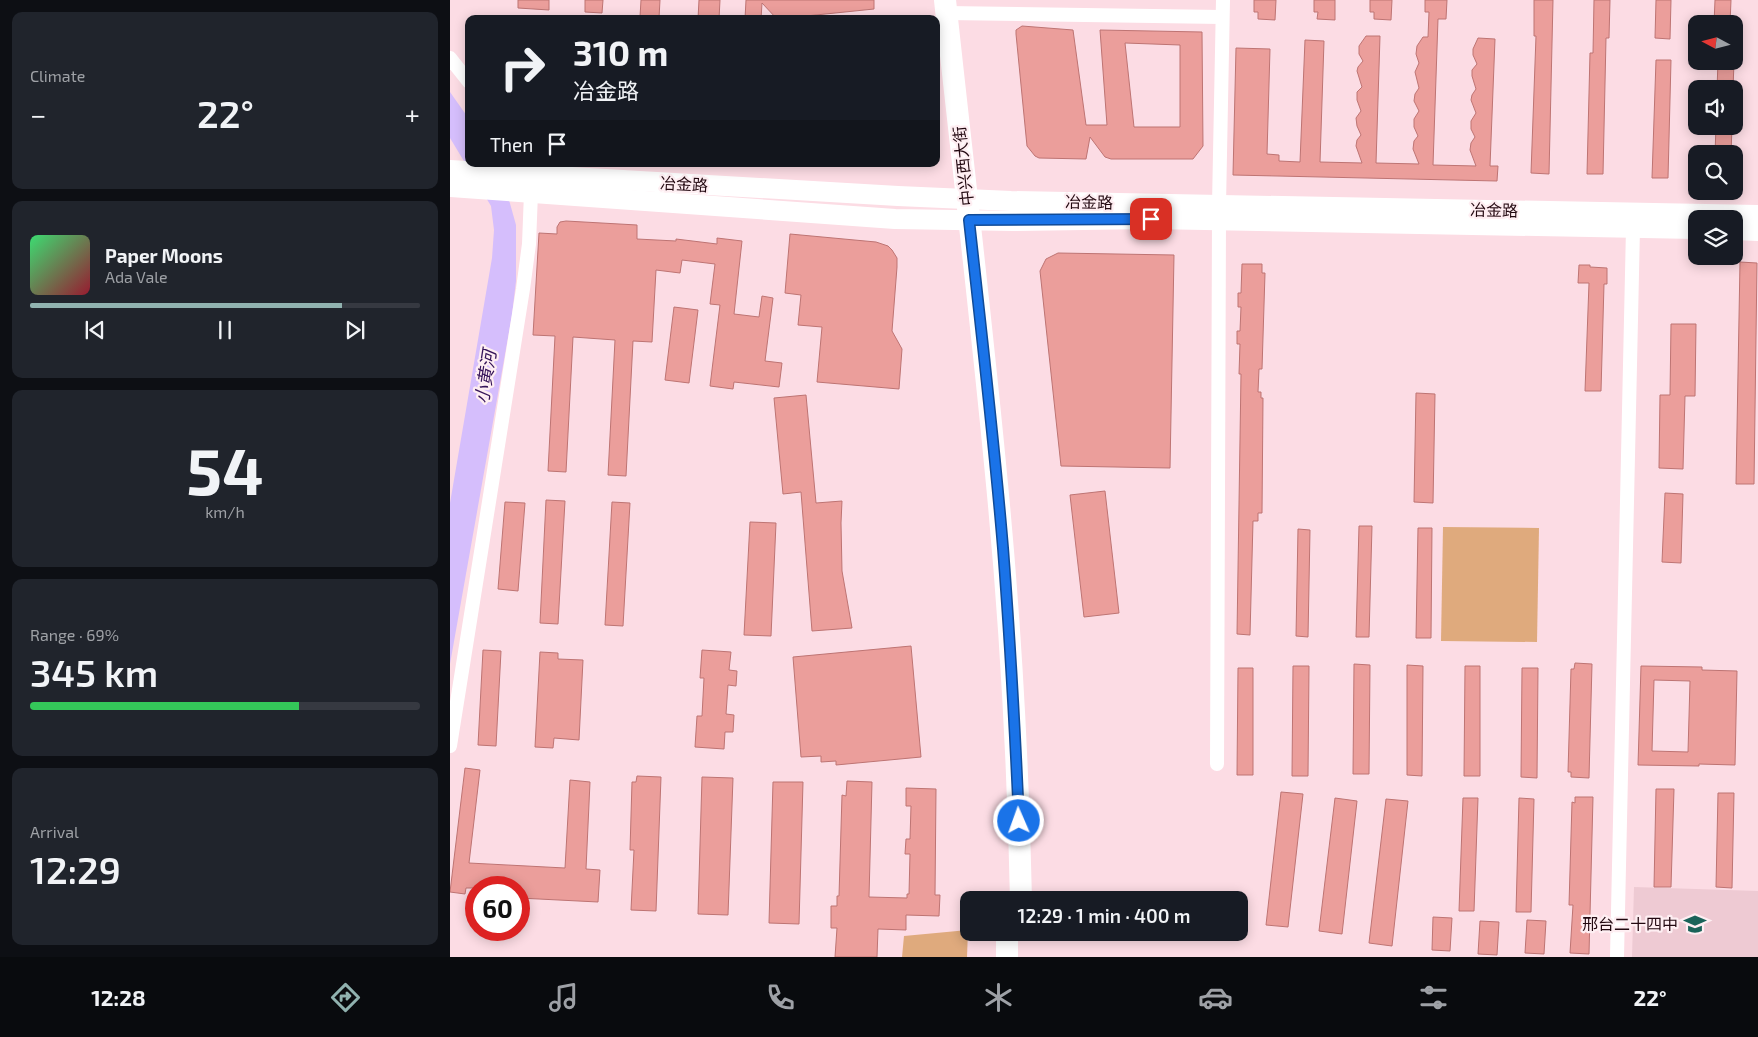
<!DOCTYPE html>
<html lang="en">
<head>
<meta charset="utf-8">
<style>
	body { margin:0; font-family:"Exo 2","Noto Sans SC",sans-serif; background:#20242c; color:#f1f3f6; height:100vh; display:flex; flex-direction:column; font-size:19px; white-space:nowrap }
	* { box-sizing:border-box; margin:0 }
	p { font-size:16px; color:#9ea1a6 }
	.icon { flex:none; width:28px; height:28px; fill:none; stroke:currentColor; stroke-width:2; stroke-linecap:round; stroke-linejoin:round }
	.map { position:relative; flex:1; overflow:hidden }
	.panel { display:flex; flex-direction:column; gap:12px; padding:12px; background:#0d0f14; width:450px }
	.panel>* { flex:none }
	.banner { position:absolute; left:15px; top:15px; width:475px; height:152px; border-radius:10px; box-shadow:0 2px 12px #0003; background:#171b24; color:#f1f3f6; overflow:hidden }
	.needle { width:32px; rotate:277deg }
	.tools { position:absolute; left:1238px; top:15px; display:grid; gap:10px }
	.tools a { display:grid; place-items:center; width:55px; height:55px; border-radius:10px; background:#171b24; box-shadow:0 2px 12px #0003; font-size:25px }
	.speed { position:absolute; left:15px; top:876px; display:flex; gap:10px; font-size:25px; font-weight:700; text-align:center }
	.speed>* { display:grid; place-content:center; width:65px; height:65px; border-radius:50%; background:#171b24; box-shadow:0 2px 12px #0003; line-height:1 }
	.speed .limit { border:8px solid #d22; background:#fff; color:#111 }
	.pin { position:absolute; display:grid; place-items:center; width:42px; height:42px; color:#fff; margin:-21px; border-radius:10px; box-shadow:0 2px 8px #0006 }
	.me { position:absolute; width:55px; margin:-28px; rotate:358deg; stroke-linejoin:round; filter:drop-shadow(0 0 4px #0008) }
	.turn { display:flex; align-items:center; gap:18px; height:105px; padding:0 25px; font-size:22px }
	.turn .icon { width:65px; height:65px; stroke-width:2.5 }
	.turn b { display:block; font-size:35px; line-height:42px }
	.then { display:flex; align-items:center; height:48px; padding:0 25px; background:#0003; gap:10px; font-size:19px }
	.big { font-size:38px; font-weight:600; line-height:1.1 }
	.panel .tile { flex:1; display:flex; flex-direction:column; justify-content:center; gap:8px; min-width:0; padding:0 18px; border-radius:10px; background:#20242c }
	.panel .dial { align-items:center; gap:0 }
	.dial b { font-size:65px; line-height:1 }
	.song { display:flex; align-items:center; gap:15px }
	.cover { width:60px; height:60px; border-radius:8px; background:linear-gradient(135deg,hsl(140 70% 55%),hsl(350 70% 35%)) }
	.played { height:5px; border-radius:2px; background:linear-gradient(90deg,#90b2af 80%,#363941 80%) }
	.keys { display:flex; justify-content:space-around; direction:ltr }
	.heat { display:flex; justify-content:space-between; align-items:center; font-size:28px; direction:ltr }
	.charge { height:8px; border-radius:4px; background:linear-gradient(90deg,#34c759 69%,#363941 0) }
	.trip { position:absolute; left:510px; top:891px; width:288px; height:50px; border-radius:10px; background:#171b24; box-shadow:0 2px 12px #0003; font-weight:600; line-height:50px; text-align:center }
	.dock { display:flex; height:80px; justify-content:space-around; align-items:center; background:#090b0e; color:#9ea1a6 }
	.dock .icon { width:35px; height:35px }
	.dock .active { color:#90b2af }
	.dock b { font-size:22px; color:#f1f3f6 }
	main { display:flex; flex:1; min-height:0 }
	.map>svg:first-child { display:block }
</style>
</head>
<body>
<main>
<section class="panel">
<div class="tile"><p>Climate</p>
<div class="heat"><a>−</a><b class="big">22°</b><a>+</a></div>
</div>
<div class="tile">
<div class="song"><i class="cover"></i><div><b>Paper Moons</b><p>Ada Vale</p></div></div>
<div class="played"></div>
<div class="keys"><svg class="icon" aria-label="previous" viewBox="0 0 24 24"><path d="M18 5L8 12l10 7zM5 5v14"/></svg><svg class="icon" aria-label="pause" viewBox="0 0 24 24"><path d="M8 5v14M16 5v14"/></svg><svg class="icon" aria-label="next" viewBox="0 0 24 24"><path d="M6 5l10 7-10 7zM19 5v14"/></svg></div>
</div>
<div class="tile dial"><b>54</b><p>km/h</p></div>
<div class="tile"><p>Range · 69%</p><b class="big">345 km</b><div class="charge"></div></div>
<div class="tile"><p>Arrival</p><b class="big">12:29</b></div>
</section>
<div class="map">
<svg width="1308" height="957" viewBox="0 0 1308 957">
	<rect width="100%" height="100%" fill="#fcdce4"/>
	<path fill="#eecad3" d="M1184 887 1308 891V957H1182Z"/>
	<g fill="#dfaa7d">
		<path d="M993 527 1089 528 1087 642 991 641Z"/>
		<path d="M518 930 517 957H452L454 936Z"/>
	</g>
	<path fill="#d5befc" d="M0 92 19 119V164L51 171 66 225V281L62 315 0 664V503L42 258 44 230 41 206 0 138Z"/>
	<g fill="#eb9e9b" stroke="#be7473" fill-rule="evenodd">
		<path d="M68 0H99V10L68 8Z"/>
		<path d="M135 0H153L152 13 135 12Z"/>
		<path d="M191 0H210L209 18 190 17Z"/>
		<path d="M249 0H270L269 19H248Z"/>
		<path d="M296 0H424V9L327 19 312 3 311 19H295Z"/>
		<path d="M804 0H826L825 20 808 19V12H804Z"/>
		<path d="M864 0H885V20L867 19 868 12H864Z"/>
		<path d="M920 0H942L941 20 924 19V12H920Z"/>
		<path d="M975 0H997L996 19H988L983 165 1026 166 1020 150 1021 143 1025 137 1021 129V121L1026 113 1021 100 1022 95 1026 89 1022 76V70L1027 64 1023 55V49L1028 38 1045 39 1040 166H1048L1047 181 783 175 786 48 820 49 817 154 829 155V161L850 162 855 40 874 41 870 162 912 163 906 146 907 140 911 135 907 126 906 118 911 111 907 100V92L912 87 907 71 908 67 913 61 909 54V46L916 36H930L926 163 969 164 963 149 964 141 968 136 964 127V119L969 111 964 101 965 94 969 88 965 72 969 63 966 54 967 46 973 37H978L979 12H975Z"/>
		<path d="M1084 0H1103L1099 174 1081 173 1086 36H1084Z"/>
		<path d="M1144 0H1160L1159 38H1156L1153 174H1137L1140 53H1143Z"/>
		<path d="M1206 0H1221L1220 39 1205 38Z"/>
		<path d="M1265 0H1281L1280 24H1264Z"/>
		<path d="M572 26 623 30 636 125H657L650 30 752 32 753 146 743 159H661L655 157 640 137 636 159 589 158 585 156 577 146 566 34V30ZM675 43 730 45V127H684Z"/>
		<path d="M1206 60H1221L1218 178H1202Z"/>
		<path d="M1268 62H1284L1283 89H1267Z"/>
		<path d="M1266 126H1282L1281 154H1265Z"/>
		<path d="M116 221 187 225V239L226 241V239L267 244V238L292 241 284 314 309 317 312 296 323 298 315 361 332 363 329 387 284 382 283 389 260 386 270 305 260 304 265 264 232 260 230 273 206 270 202 342 183 341 176 476 158 475 165 340 123 337 116 472 98 471 105 336 83 335 89 233 107 234V227L110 222Z"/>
		<path d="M340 234 426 242 438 246 442 250 447 258V267L442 331 452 349 449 389 367 382 372 327 348 325 351 295 335 293Z"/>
		<path d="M608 253 724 255 720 468 611 466 590 271 596 259Z"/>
		<path d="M1290 262 1307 263 1304 484H1286Z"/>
		<path d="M792 264H812V273H815L812 369H809L808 392H811V398H813L812 513H808V521H803L800 635 787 634 791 374H789L790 344H787V331H790L791 307H788V293H791Z"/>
		<path d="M1129 265H1140V267L1157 268V284H1154L1151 391H1135L1139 283H1128Z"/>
		<path d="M224 307 248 310 239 383 215 380Z"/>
		<path d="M1221 324H1246L1245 396H1235L1233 469 1209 468 1210 395H1220Z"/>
		<path d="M966 393 985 394 983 503 964 502Z"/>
		<path d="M356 395 366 503 392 501 391 523 392 571 402 628 362 631 351 492 333 494 324 398Z"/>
		<path d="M655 491 669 613 634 617 620 495Z"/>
		<path d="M1215 493 1233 494 1231 563 1212 562Z"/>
		<path d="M96 500 115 501 108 624 90 623Z"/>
		<path d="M55 502 75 503 68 591 48 589Z"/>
		<path d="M162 502 180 503 173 626 155 625Z"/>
		<path d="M300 522 326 523 321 636 294 635Z"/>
		<path d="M909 526H922L919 637H906Z"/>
		<path d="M968 528H982L981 638H966Z"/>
		<path d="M848 529 860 530 858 637 846 636Z"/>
		<path d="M461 646 471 757 386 765V761L371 762V756L351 757 343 657Z"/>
		<path d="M33 650 51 651 46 746 28 745Z"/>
		<path d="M252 650 281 652 279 670 287 671 286 686 278 685 276 714 284 715 283 732H275L274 749 245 747 247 716H252L254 678H250Z"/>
		<path d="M90 652 108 653V659L133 660 129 740 104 738 103 748 85 747Z"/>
		<path d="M1125 663 1142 664 1139 778 1121 777V772H1118L1121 669H1124Z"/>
		<path d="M904 664 920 665 919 774H903Z"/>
		<path d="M957 665 973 666 972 776 957 775Z"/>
		<path d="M843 666H859L858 776H842Z"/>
		<path d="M1015 666H1030V776H1014Z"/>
		<path d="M1191 666 1252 667V670L1287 671 1285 765 1249 764V766L1188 765ZM1204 680 1240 681 1238 752 1202 751Z"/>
		<path d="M788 668H803V775H787Z"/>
		<path d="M1072 668H1088L1087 778 1071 777Z"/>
		<path d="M15 768 30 770 19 863 115 868 120 780 140 782 136 869 150 870 148 902 69 898V888H16L15 894 0 892Z"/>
		<path d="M187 776 211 777 206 911 181 910 184 850H180L182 782H186Z"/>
		<path d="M252 777 283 778 278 915 248 914Z"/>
		<path d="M397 781 422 782 419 897 457 898V894H459L460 854H455L456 839H460L461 806H456V788L486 789 485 895H490L489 916 456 915V930L428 929 427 957H385L387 928H381V906H387V896H389L392 795 396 796Z"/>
		<path d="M323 782H353L349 924 319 923Z"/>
		<path d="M1206 789H1224L1221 887H1204Z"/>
		<path d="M831 792 853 794 838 927 816 925Z"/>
		<path d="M1268 793H1284L1282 888 1266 887Z"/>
		<path d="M1125 797H1143L1139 954 1120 953 1123 905H1119L1122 802 1125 803Z"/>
		<path d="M885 798 907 801 892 934 869 931Z"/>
		<path d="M1013 798H1028L1024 911H1009Z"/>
		<path d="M1069 798 1084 799 1081 912H1066Z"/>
		<path d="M936 799 958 801 942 946 919 943Z"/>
		<path d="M983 917 1002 918 1000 951 982 950Z"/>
		<path d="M1077 920 1096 921 1094 954 1075 953Z"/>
		<path d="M1030 921 1049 922 1047 955 1028 954Z"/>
	</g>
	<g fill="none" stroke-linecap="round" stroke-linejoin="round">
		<g stroke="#fff" stroke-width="14">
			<path d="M496 13 772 17"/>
			<path d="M0 58 19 82"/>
			<path d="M769 205 773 0"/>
			<path d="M0 746 73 289 79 244 81 193"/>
			<path d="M767 764 769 220"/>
			<path d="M1167 957 1183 228"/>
		</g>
		<g stroke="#fff" stroke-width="20">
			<path d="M0 170 448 196 561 201 1308 215"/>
			<path d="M0 187 445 219 563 221 701 219 1246 229"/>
			<path d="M1284 230 1308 231"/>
		</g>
		<g stroke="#fff" stroke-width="22">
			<path d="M495 0C512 158 531 316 546 474 560 616 568 758 571 900"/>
			<path d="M557 932V957"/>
		</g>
	</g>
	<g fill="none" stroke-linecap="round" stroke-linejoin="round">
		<g stroke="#114b97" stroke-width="12">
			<path id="route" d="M569 821C565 730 560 639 553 548 544 439 531 329 519 220L701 219"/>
		</g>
		<use href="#route" stroke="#1a73e8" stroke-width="9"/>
	</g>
	<defs>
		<g id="school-bare" transform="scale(1.725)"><path d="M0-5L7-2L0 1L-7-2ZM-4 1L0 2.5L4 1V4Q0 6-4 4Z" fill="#1a6359" stroke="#feeef2" stroke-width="2.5" paint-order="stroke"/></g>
	</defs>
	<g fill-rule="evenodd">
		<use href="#school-bare" x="1245" y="924"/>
	</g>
	<g text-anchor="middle" stroke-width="4.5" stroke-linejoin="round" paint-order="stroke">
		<g font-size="16" fill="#220810" stroke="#feeef2">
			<text transform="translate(513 166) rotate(-96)" y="6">中兴西大街</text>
			<text transform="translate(234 184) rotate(3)" y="6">冶金路</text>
			<text transform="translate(639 202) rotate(1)" y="6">冶金路</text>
			<text transform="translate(1044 210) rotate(1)" y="6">冶金路</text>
		</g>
		<g font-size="16" fill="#220810" stroke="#feeef2" text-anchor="end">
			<text x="1228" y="930">邢台二十四中</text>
		</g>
		<g font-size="18" font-style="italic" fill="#351359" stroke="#feeef2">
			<text transform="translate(36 377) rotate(-81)" y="6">小黄河</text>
		</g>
	</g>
</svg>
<div class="tools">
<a><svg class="needle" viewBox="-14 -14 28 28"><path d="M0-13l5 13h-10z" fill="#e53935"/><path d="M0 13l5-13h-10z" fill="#9ea1a6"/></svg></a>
<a><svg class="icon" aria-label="sound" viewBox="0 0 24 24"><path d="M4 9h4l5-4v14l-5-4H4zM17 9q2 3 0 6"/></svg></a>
<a><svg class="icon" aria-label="search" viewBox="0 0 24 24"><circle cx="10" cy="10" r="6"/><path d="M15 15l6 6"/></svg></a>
<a><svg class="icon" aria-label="layers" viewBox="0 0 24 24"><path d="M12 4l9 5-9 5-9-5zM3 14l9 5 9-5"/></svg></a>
</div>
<div class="speed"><div class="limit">60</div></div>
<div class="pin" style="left:701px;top:219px;background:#d93025"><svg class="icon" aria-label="arrive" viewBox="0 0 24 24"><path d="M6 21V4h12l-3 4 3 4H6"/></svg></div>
<svg class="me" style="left:569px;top:821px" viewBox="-20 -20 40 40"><circle r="17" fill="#1a73e8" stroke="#fff" stroke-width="3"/><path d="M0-11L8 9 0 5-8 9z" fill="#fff"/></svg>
<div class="trip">12:29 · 1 min · 400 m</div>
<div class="banner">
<div class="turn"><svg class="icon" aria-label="right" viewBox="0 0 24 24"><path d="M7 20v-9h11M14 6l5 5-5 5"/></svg><div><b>310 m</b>冶金路</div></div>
<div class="then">Then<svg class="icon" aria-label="arrive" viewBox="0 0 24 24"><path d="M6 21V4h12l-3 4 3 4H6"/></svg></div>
</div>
</div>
</main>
<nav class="dock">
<b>12:28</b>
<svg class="icon active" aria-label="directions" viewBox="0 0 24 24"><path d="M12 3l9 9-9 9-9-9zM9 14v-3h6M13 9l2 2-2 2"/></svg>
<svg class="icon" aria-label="music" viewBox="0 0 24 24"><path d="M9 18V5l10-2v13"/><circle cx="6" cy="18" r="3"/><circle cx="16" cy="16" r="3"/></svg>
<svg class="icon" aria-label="phone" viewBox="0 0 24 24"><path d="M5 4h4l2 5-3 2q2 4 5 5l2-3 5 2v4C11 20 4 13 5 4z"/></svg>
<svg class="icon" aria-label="climate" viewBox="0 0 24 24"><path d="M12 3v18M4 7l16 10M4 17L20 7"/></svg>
<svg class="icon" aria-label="car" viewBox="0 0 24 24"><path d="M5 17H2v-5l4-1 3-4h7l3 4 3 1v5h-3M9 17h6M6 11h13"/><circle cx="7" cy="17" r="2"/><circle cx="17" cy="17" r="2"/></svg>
<svg class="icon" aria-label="filters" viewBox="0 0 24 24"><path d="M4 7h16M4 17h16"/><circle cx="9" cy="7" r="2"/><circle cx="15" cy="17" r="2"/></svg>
<b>22°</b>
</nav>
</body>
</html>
